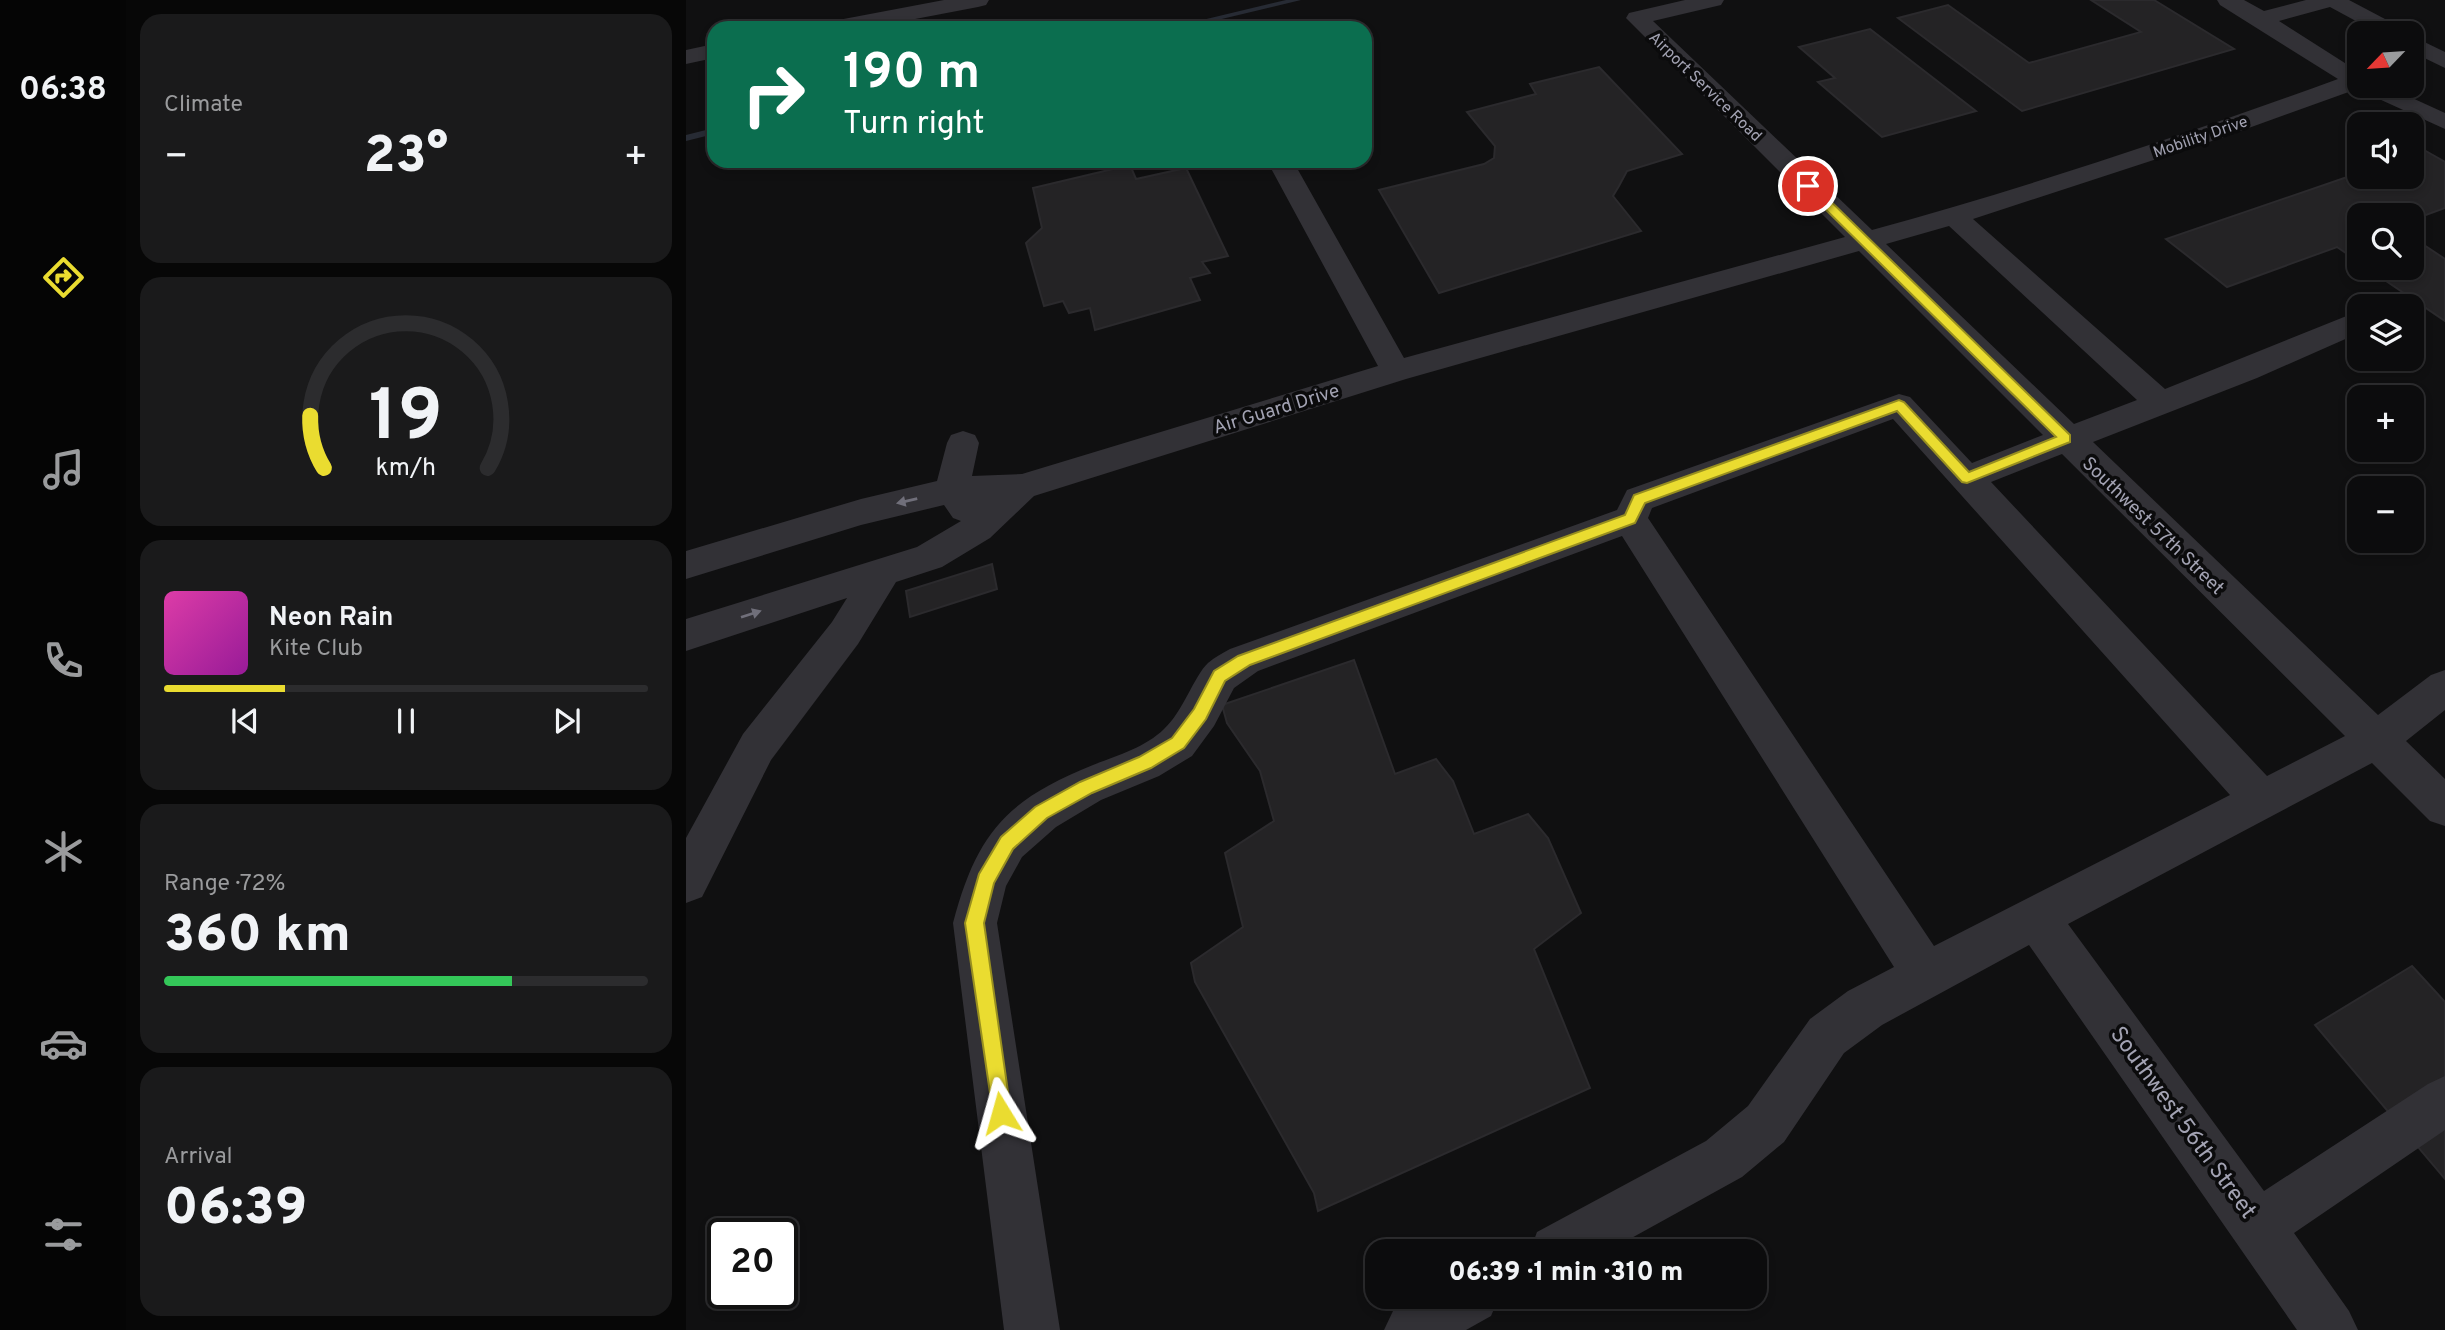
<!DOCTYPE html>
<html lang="en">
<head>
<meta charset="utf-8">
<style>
	body { margin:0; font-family:Overpass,sans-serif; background:#1a1a1b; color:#f1f3f6; height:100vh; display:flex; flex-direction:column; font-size:26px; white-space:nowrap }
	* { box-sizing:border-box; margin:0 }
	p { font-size:23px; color:#9a9b9d }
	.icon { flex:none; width:38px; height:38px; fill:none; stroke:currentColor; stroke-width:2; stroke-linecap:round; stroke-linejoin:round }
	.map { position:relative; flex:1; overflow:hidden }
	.side { display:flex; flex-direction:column; gap:14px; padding:14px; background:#070707; width:560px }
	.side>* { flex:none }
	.top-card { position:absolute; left:21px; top:21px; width:665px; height:147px; border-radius:21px; box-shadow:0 4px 10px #0003,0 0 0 2px #2c2c2e; background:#0b6e4f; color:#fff; overflow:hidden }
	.needle { width:46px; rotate:245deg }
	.tools { position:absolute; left:1661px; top:21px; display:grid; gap:14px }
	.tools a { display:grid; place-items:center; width:77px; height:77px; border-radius:14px; background:#0c0c0d; box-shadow:0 4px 10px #0003,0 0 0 2px #2c2c2e; font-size:35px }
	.speed { position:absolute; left:21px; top:1218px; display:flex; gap:14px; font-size:35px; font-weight:700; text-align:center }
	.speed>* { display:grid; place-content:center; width:91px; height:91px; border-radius:50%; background:#0c0c0d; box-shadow:0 4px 10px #0003,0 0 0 2px #2c2c2e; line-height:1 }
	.speed .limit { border:4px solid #111; border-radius:10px; background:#fff; color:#111 }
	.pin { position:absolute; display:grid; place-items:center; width:60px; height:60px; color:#fff; margin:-30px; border:4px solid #fff; border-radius:50%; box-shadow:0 2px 7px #0007 }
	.me { position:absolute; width:77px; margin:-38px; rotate:352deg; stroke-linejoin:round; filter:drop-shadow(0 0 5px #0008) }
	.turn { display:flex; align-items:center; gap:24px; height:147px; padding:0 21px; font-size:32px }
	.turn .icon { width:91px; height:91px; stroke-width:2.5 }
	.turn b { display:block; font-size:49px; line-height:60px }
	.big { font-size:52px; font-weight:800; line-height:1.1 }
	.side .card { flex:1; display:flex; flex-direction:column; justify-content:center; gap:10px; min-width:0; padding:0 24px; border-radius:21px; background:#1a1a1b }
	.side .dial { align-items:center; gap:0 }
	.dial svg { height:182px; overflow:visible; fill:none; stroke:#2c2c2e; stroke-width:7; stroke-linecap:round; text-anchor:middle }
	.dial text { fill:#f1f3f6; stroke:none }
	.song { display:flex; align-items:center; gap:21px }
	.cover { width:84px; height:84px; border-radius:10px; background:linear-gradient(135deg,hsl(320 70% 55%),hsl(300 70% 35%)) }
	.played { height:7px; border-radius:4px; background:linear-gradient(90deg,#eadc30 25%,#2c2c2e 25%) }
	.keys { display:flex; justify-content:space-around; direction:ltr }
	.heat { display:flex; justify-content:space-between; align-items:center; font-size:38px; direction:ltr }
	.charge { height:10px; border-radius:5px; background:linear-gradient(90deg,#34c759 72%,#2c2c2e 0) }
	.trip { position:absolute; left:679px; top:1239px; width:402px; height:70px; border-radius:21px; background:#0c0c0d; box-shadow:0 4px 10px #0003,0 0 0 2px #2c2c2e; font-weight:800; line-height:70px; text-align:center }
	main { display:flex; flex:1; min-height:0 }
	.tabs { display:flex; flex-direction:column; width:126px; justify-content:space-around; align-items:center; background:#050505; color:#9a9b9d }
	.tabs .icon { width:49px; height:49px }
	.tabs .current { color:#eadc30 }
	.tabs b { font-size:32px; color:#f1f3f6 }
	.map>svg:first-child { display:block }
</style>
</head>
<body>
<main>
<nav class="tabs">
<b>06:38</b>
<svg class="icon current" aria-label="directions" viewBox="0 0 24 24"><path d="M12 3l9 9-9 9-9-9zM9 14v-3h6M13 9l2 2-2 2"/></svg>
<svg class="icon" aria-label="music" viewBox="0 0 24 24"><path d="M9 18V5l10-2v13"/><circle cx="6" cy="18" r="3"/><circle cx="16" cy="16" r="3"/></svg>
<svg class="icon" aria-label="phone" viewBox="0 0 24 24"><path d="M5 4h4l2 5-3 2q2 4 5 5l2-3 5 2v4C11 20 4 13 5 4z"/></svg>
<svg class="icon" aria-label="climate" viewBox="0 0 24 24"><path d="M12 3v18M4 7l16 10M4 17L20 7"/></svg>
<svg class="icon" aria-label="car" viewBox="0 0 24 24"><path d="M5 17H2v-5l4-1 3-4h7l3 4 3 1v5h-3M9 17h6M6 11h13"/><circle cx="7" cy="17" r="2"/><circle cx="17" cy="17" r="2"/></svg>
<svg class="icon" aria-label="filters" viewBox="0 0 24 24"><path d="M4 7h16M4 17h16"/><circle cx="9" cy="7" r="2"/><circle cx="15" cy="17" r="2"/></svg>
</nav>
<section class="side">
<div class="card"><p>Climate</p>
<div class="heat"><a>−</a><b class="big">23°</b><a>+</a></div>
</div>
<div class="card dial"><svg viewBox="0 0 100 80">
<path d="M14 69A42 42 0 1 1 86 69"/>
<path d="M14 69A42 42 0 0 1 8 46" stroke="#eadc30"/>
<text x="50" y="56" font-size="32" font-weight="700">19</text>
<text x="50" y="72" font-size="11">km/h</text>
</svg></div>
<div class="card">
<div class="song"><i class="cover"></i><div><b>Neon Rain</b><p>Kite Club</p></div></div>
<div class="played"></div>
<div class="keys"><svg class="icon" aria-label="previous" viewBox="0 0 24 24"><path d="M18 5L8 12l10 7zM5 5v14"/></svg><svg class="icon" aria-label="pause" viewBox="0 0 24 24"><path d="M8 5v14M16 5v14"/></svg><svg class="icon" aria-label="next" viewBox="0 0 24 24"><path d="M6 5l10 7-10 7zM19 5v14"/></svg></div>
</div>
<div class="card"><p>Range · 72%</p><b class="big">360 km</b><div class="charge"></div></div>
<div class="card"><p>Arrival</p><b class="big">06:39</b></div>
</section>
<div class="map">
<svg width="1759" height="1330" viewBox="0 0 1759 1330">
	<rect width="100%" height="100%" fill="#101011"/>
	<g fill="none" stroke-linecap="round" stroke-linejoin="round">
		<g fill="#272b34" fill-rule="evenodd">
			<path d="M600 0H615L498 28H483Z"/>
			<path d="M28 128V134L0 141V135Z"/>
		</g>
	</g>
	<g fill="#242325" stroke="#2b2a2d" stroke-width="2">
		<path d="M1405 0H1468L1548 49 1336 111 1212 18 1262 5 1343 63 1455 32Z"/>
		<path d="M1184 29 1290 111 1196 137 1132 82 1149 78 1113 47Z"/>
		<path d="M913 67 996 154 941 171 933 186 927 196 955 231 753 293 693 190 798 164 808 158 809 146 781 112 850 94 844 84Z"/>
		<path d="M1738 150 1759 162V208L1726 220V215H1673V262L1651 247 1541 287 1480 239 1673 173V177H1726V155Z"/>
		<path d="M444 165 450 179 500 168 542 256 516 262 524 273 504 278 514 300 409 330 404 308 383 313 377 301 358 306 340 243 356 228 347 188Z"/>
		<path d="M1726 237 1759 259V321L1681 268H1726Z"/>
		<path d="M306 564 311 589 224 617 220 591Z"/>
		<path d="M668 660 709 774 750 759 767 781 788 834 842 814 862 838 895 913 848 949 904 1088 632 1211 628 1193 509 982 505 963 557 927 539 853 588 821 574 771 541 723 536 705Z"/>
		<path d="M1726 966 1759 1002V1179L1629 1025Z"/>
	</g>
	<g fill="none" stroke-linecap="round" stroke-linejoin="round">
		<g fill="#323136" fill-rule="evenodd">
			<path d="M258 0H303L300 5 292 7 182 28H136L139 23 147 21Z"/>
			<path d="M999 0H1038L1035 5 967 21 1186 230C1343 187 1498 135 1652 79L1534 5 1531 0H1558L1578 11 1620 0H1663L1716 28 1719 33H1692L1644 7 1593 21 1673 72V86H1700L1759 113V129L1671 89 1535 138 1287 219 1479 389 1673 311V333L1571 378 1407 442 1692 715 1745 675 1759 670V710L1720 741 1759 779V826L1744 821 1686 763 1382 924 1578 1191 1742 1084 1759 1076V1130L1608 1233 1663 1311 1672 1330H1611L1343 945 1196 1025 1158 1053 1098 1142 1056 1177 922 1251H844L851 1232 1020 1141 1062 1106 1124 1019 1162 991 1208 967 936 536 572 671 548 688 528 726 506 756 473 776 415 800 370 827 336 857 320 886 311 923 374 1330H318L267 923C291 833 320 800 407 765 430 756 460 747 478 729 497 712 508 676 522 663 529 657 537 653 544 649L931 510 941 490 1213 394 1224 397 1286 463 1357 435 1173 251 720 379 348 496 304 538 256 567 210 582 172 644 85 760 16 897 0 903V838L57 734 146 622 161 598 0 651V619L231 547 275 521 267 518 258 505 175 525 0 579V551L175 499 251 481 261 443 265 435 277 431 289 435 293 443 286 476 336 474 692 366 581 161H607L718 358 1159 237 940 18 943 13ZM1263 226 1451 400 1388 424 1200 244ZM1207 419 1544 795 1248 946 962 518 966 508ZM1376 454 1659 736 1581 776 1305 482Z"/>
			<path d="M1726 36 1759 52V68L1726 52Z"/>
			<path d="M28 44V58L0 64V50Z"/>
			<path d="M1707 296 1717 299 1722 306H1691L1696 299Z"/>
			<path d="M732 1297H813L805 1316 780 1330H698L707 1311Z"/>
		</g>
	</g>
	<defs><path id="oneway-solid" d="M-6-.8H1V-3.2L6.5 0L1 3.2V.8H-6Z" transform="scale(1.75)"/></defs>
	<g fill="#706f7a">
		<use href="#oneway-solid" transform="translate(221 501) rotate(167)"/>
		<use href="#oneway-solid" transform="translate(65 614) rotate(-18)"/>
	</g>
	<path fill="#eadc30" stroke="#988f1f" stroke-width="2" d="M1118 183H1126L1384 435V442L1281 483 1276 482 1211 411 959 503 949 523 564 665 539 681 520 719 498 748 465 768 406 793 361 818 327 849 308 883 298 923 325 1113 322 1120 315 1123 308 1120 279 923 293 874 315 837 349 807 394 782 453 757 486 738 508 709 528 671 552 656 939 515 948 495 1213 400 1218 402 1283 472 1370 437 1118 188Z"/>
	<g text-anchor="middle" stroke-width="7" stroke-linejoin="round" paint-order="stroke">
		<g font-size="16" fill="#a2a2b2" stroke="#0b0b0c">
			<text transform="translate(1020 86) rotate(44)" y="6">Airport Service Road</text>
			<text transform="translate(1514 136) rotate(-19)" y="6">Mobility Drive</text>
		</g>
		<g font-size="19" fill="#a2a2b2" stroke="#0b0b0c">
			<text transform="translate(590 408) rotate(-17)" y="7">Air Guard Drive</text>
			<text transform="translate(1468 525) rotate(44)" y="7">Southwest 57th Street</text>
		</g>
		<g font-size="23" fill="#a2a2b2" stroke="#0b0b0c">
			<text transform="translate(1498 1122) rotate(54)" y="8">Southwest 56th Street</text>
		</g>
	</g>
</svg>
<div class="tools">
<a><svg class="needle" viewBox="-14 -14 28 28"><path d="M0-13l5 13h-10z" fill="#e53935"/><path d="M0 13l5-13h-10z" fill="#9a9b9d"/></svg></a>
<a><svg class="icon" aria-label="sound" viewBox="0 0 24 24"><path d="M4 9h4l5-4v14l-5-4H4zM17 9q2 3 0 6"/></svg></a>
<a><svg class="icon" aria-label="search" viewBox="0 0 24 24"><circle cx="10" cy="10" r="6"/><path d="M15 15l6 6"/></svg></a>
<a><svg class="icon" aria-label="layers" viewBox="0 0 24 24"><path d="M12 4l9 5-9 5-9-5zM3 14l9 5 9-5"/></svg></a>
<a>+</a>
<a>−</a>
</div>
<div class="speed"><div class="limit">20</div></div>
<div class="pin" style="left:1122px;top:186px;background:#d93025"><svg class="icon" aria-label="arrive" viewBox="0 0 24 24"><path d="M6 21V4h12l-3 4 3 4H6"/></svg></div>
<svg class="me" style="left:315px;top:1113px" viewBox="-20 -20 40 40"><path d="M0-17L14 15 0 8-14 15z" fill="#eadc30" stroke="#fff" stroke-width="4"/></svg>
<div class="trip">06:39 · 1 min · 310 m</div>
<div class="top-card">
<div class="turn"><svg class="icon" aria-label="right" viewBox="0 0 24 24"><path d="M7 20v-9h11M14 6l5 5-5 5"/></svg><div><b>190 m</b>Turn right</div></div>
</div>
</div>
</main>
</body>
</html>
